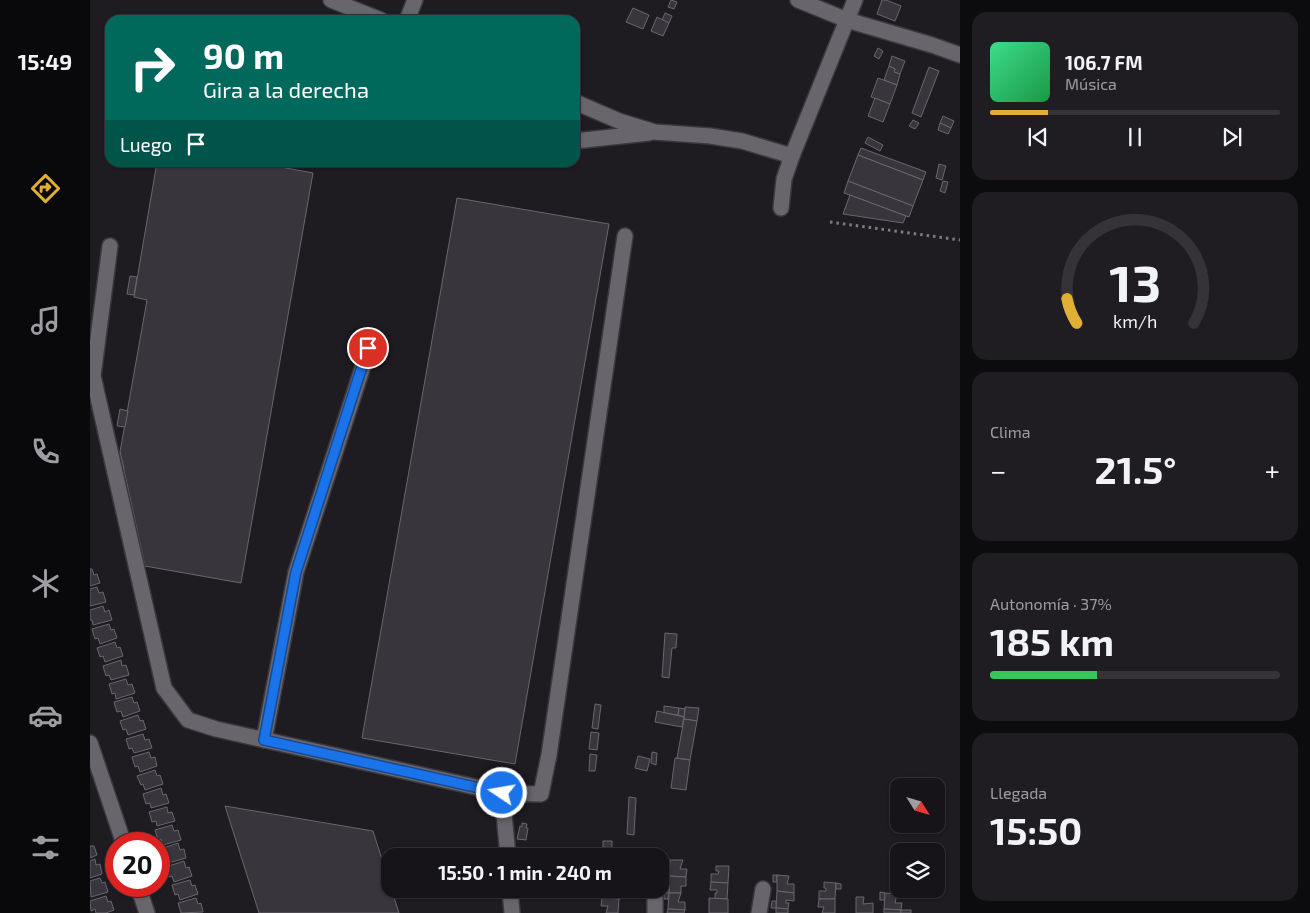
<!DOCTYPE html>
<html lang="es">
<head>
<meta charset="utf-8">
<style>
	body { margin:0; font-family:"Exo 2",sans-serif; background:#1f1d22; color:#f1f3f6; height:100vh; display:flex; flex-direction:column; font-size:19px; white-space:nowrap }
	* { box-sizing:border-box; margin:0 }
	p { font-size:16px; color:#9e9ea2 }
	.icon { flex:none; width:28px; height:28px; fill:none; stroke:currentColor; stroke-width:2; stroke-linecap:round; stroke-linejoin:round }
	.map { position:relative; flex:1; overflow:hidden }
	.drawer { display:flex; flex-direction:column; gap:12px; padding:12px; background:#0c0b0e; width:350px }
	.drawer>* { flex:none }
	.guide { position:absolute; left:15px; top:15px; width:475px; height:152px; border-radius:15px; box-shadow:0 1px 4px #0004,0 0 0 1px #353338; background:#00695c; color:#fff; overflow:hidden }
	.needle { width:32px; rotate:127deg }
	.tools { position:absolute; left:800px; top:778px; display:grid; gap:10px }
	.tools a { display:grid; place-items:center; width:55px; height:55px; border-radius:10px; background:#161419; box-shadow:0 1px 4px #0004,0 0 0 1px #353338; font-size:25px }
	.speed { position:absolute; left:15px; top:832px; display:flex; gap:10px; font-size:25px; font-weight:700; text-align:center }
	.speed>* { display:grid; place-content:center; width:65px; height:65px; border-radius:50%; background:#161419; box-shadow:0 1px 4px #0004,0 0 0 1px #353338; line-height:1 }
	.speed .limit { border:8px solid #d22; background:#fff; color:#111 }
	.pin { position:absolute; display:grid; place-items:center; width:42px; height:42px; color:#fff; margin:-21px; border:2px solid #fff; border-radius:50%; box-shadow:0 1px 5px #0007 }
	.me { position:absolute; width:55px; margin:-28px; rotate:282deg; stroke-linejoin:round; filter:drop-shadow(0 0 4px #0008) }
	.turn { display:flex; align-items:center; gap:18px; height:105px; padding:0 15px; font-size:22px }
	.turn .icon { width:65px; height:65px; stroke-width:2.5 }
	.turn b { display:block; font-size:35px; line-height:42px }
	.then { display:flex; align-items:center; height:48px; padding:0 15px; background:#0003; gap:10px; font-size:19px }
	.big { font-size:38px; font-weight:700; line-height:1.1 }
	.drawer .widget { flex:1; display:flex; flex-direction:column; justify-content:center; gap:8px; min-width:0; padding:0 18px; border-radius:15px; background:#1f1d22 }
	.drawer .dial { align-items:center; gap:0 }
	.dial svg { height:130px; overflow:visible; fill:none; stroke:#353338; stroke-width:7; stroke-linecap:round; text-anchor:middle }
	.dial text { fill:#f1f3f6; stroke:none }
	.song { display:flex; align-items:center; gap:15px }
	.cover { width:60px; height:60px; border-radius:8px; background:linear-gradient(135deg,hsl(150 70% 55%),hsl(140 70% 35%)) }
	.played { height:5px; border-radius:2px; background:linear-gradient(90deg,#e1af34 20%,#353338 20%) }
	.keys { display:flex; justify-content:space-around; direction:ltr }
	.heat { display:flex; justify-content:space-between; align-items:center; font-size:28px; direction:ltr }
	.charge { height:8px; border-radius:4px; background:linear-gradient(90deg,#34c759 37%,#353338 0) }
	.trip { position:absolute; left:291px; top:848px; width:288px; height:50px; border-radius:15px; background:#161419; box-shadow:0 1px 4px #0004,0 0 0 1px #353338; font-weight:700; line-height:50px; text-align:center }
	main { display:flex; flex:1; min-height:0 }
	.tabs { display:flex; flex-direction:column; width:90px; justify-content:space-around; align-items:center; background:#09080a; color:#9e9ea2 }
	.tabs .icon { width:35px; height:35px }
	.tabs .selected { color:#e1af34 }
	.tabs b { font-size:22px; color:#f1f3f6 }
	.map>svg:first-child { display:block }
</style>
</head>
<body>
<main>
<nav class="tabs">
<b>15:49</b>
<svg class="icon selected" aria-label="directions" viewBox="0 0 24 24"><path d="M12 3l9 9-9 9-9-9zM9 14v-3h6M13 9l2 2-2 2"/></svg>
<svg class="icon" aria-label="music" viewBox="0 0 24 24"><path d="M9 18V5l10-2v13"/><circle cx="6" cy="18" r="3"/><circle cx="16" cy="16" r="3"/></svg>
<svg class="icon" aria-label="phone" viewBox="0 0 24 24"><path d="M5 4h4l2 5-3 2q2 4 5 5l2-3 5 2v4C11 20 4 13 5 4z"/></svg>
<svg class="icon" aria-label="climate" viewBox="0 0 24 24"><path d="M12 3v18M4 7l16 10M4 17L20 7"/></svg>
<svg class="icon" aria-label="car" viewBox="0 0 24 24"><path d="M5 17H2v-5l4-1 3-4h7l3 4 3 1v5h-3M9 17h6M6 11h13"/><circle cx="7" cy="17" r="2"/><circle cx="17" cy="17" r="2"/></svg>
<svg class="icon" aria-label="filters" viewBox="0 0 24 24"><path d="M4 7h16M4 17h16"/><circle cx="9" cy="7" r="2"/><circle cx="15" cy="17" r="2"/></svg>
</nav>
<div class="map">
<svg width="870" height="913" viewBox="0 0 870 913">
	<rect width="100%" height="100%" fill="#1e1b21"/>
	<g fill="#39353c" stroke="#6a666d">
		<path d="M581 0 587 2 584 9 578 7Z"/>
		<path d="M792 0H796L811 6 805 21 787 14Z"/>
		<path d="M543 8 559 15 553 29 536 22Z"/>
		<path d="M575 13 582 16 579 23 572 20Z"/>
		<path d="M567 17 579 23 573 36 561 31Z"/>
		<path d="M788 48 793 51 789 59 784 56Z"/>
		<path d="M802 56 815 61 810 74 804 72 805 69 799 66Z"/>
		<path d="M799 66 805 69 804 72 810 74 807 85 794 80Z"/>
		<path d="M839 67 849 71 831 117 822 113Z"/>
		<path d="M788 78 807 85 800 104 781 97Z"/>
		<path d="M785 98 800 104 793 122 778 116Z"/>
		<path d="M853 116 864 121 861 128 850 123Z"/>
		<path d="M823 120 829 123 825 129 819 126Z"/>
		<path d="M850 123 861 128 858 134 848 130Z"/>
		<path d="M778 137 793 145 790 151 775 143Z"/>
		<path d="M771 148 836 172 833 180 768 155Z"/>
		<path d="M768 155 833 180 823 206 758 181Z"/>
		<path d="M67 162H164L223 173 151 583 55 566 30 452 57 300 44 297Z"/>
		<path d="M849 164 856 166 852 180 846 178Z"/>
		<path d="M758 181 823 206 819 217 754 193Z"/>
		<path d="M853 181 858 182 855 193 850 191Z"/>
		<path d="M760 195 816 216 813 223 753 214Z"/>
		<path d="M367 198 519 224 425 764 272 738Z"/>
		<path d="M40 276 47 277 44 295 37 294Z"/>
		<path d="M30 409 38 411 35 427 27 426Z"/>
		<path d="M30 452 34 469 27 471 23 455Z"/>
		<path d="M0 569H2L4 575 7 574 10 583 0 586Z"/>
		<path d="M7 587 9 593 13 592 16 602 0 606V589Z"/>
		<path d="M13 606 15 612 19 610 22 620 3 625 2 620H0V610Z"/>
		<path d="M19 624 21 630 24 629 27 638 10 644 8 638 5 639 2 629Z"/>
		<path d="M575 633 587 634 586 648H582L579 678 572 677Z"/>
		<path d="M25 642 27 648 30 647 33 656 15 662 13 656 10 657 7 648Z"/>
		<path d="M31 660 32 666 36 665 39 675 21 680 19 675 16 676 13 666Z"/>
		<path d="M36 679 38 685 42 684 45 693 26 699 25 693 22 694 19 684Z"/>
		<path d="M42 697 44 703 47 702 50 711 33 717 31 711 27 712 24 702Z"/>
		<path d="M505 704 511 705 508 729 502 728Z"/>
		<path d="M574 706 589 708 588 715 574 713Z"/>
		<path d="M595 707 609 708 607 721 594 719Z"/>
		<path d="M589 708 595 709 594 717 588 715Z"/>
		<path d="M567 711 594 717 592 727 565 722Z"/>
		<path d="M48 715 50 721 53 720 56 729 38 735 36 729 33 730 30 721Z"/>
		<path d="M594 719 607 721 600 760 587 758Z"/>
		<path d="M501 732 509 733 507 750 499 749Z"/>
		<path d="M53 734 55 740 59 739 62 748 44 753 42 748 39 749 36 739Z"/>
		<path d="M59 752 61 758 65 757 67 766 50 772 48 766 45 767 42 757Z"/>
		<path d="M562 752 567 753 566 765 561 763Z"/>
		<path d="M500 754 507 755 505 771H499Z"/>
		<path d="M548 756 560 759 557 771 545 768Z"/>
		<path d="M585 758 600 760 596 790 581 788Z"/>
		<path d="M65 770 67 776 70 775 73 784 55 790 53 784 51 785 47 776Z"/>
		<path d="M71 788 73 795 76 794 79 803 61 808 60 803 56 804 53 794Z"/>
		<path d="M539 797 546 798 544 835 537 834Z"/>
		<path d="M135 806 283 831 309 913H169Z"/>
		<path d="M77 807 78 813 82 812 85 821 67 826 66 821 62 822 59 812Z"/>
		<path d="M432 823 437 824 436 828H438L436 840 427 839 430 826 432 827Z"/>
		<path d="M82 825 84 831 88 830 91 840 73 845 71 839 68 840 65 830Z"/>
		<path d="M513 841H522V848L513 847Z"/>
		<path d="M88 843 90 850 94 849 96 858 78 863 77 858 74 859 71 849Z"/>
		<path d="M0 846H4L7 855 0 858Z"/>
		<path d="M519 849H531V856H521L519 855Z"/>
		<rect x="531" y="849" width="5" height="7"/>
		<path d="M5 859 6 865 10 864 12 874 0 878V861Z"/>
		<path d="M576 859 580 860V867H576Z"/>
		<path d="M580 860H593L590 869H597L596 877 579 876Z"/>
		<path d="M94 861 96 868 99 867 102 876 84 882 82 876 79 877 76 867Z"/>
		<path d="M626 866H639L638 883 621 882V874H628L629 871H626Z"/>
		<rect x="683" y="875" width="4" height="7"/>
		<path d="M687 875 699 876 697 884H704V893L687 891Z"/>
		<path d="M579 876 596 877V886H591V893H579Z"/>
		<path d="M10 878 12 883 15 882 18 892 1 897 0 881Z"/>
		<path d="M100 880 102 886 105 885 108 894 90 900 88 894 85 895 82 885Z"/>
		<path d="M621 882 638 883 637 899H625V893H627V890H620Z"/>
		<path d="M734 882 746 883 745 899H729V891H736V888H734Z"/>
		<path d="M746 883 751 884V889H746Z"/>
		<path d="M579 885V893H574V886Z"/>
		<path d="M516 889H530L531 899 512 898V890H516Z"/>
		<path d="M687 891 704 893V901L696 900V903H699L698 909 686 908Z"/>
		<path d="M790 892 795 893V900H790Z"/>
		<path d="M574 893H579L578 899H574Z"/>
		<path d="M579 893H591L588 902H595V910L578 909Z"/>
		<path d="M795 893 807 894 805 903H812L811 910 794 909Z"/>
		<path d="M16 896 18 902 21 901 24 910 16 913H6L5 909 1 911 0 901Z"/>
		<path d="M766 897H774L773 904 783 903V913H766Z"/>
		<path d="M106 898 108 904 111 903 113 912 91 913 88 903Z"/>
		<path d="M512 898 529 899 528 913H516L518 906H511Z"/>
		<path d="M619 898 638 899V913H619Z"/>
		<path d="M729 899H745V913H732L734 907H728Z"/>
		<path d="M682 901H686V908H681Z"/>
		<path d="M686 908 698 909V913H686Z"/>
		<path d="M578 909 595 910 594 913H577Z"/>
		<path d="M794 909 811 910V913H794Z"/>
		<rect x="811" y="910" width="10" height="3"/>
	</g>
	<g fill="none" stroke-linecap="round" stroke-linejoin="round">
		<g stroke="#3a383d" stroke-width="18">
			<g id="minor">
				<path d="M241 0 291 20"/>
				<path d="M708 0 757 20 842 45 870 55"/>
				<path d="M317 20 325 0"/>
				<path d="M485 102 529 121 565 132 620 136 652 141 702 156"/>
				<path d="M485 141 559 133"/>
				<path d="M691 208 694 179 702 156 765 0"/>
				<path d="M20 246 3 376 74 688 98 720 126 729 412 793 451 794 459 755 535 236"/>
				<path d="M174 740 206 572 279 348"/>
				<path d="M0 743 34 844"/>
				<path d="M412 793 418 856"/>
				<path d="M48 886 57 913"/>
				<path d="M420 889 422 913"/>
				<path d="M565 913V889"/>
				<path d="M669 913 673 889"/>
			</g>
		</g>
		<path stroke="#7e7b80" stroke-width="3" stroke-dasharray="2.5 4" stroke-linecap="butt" d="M740 222 870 240"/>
		<use href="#minor" stroke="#69656c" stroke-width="15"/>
	</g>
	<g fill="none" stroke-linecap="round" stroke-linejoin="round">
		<g stroke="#114b97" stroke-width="12">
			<path id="route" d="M278 348 206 572 174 740 412 793"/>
		</g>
		<use href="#route" stroke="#1a73e8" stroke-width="9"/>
	</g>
</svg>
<div class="tools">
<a><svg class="needle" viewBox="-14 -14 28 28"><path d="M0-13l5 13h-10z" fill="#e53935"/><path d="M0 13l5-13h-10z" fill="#9e9ea2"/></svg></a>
<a><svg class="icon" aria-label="layers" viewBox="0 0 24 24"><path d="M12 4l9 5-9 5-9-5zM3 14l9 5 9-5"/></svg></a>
</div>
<div class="speed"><div class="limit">20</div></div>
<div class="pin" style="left:278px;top:348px;background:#d93025"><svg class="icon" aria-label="arrive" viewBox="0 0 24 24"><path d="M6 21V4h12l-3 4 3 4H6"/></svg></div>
<svg class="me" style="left:412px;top:793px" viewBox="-20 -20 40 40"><circle r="17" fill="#1a73e8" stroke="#fff" stroke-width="3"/><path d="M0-11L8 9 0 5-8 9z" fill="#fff"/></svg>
<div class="trip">15:50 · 1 min · 240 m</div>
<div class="guide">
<div class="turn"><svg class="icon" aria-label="right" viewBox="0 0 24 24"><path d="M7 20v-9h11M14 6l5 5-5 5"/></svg><div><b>90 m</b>Gira a la derecha</div></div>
<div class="then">Luego<svg class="icon" aria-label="arrive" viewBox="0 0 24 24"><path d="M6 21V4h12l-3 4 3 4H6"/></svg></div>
</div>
</div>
<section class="drawer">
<div class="widget">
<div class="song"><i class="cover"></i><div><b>106.7 FM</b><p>Música</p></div></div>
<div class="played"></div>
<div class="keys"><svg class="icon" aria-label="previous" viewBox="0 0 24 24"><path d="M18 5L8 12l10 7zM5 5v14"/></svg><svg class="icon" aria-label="pause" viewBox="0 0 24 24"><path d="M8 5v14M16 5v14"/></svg><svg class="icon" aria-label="next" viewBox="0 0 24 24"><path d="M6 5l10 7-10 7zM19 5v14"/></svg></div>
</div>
<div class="widget dial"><svg viewBox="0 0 100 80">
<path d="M14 69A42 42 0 1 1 86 69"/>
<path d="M14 69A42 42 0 0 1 8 54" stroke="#e1af34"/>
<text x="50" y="56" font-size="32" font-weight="700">13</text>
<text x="50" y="72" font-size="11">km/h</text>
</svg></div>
<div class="widget"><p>Clima</p>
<div class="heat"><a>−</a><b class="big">21.5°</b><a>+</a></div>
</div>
<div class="widget"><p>Autonomía · 37%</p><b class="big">185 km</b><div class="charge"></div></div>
<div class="widget"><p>Llegada</p><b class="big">15:50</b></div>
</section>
</main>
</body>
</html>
